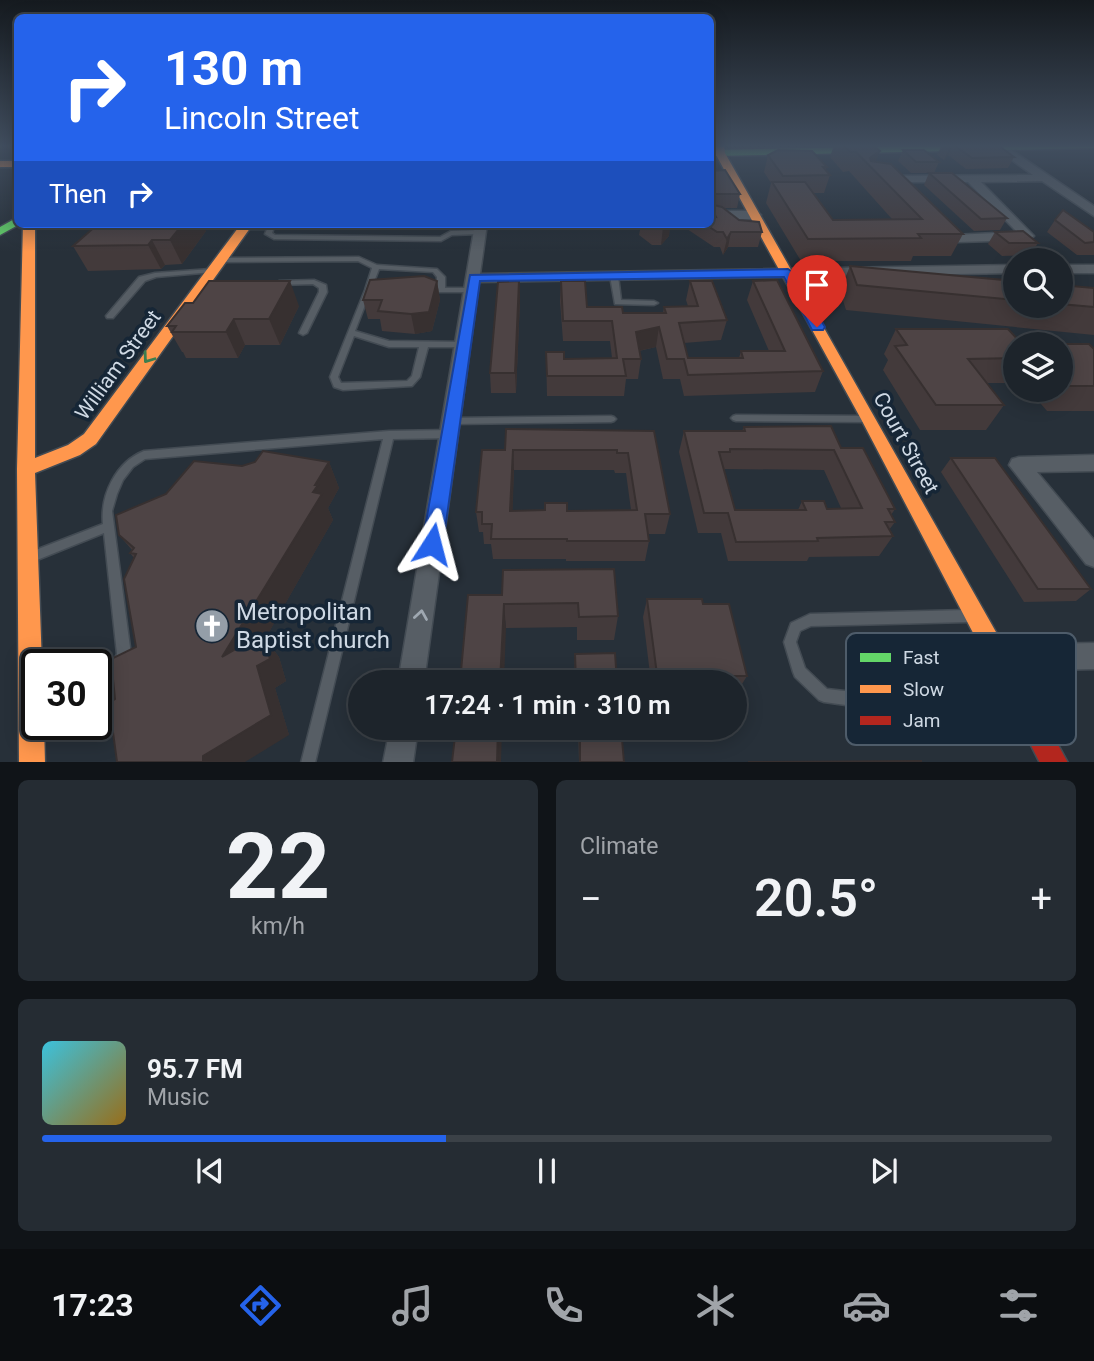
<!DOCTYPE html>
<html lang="en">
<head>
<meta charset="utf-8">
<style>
	body { margin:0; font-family:Roboto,sans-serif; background:#252c33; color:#f1f3f6; height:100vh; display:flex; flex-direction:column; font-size:26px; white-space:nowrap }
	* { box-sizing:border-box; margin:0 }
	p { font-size:23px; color:#a0a4a9 }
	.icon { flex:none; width:38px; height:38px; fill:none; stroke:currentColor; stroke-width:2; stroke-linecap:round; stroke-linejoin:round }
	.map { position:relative; height:762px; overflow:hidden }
	.side { display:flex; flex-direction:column; gap:18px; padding:18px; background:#101418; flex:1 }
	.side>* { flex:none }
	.banner { position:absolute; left:14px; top:14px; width:700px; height:214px; border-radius:10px; box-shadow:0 4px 18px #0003,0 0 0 2px #3b4147; background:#2563eb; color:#fff; overflow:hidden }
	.fabs { position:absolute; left:1003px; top:248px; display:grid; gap:14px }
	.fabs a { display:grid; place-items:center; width:70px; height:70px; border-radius:50%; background:#1d242b; box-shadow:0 4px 18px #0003,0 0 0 2px #3b4147; font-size:35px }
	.speed { position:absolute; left:21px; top:649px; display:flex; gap:14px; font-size:35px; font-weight:700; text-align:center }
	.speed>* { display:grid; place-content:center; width:91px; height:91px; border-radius:50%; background:#1d242b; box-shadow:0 4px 18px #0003,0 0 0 2px #3b4147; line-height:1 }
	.speed .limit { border:4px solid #111; border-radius:10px; background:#fff; color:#111 }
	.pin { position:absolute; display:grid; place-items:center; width:60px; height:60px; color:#fff; margin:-72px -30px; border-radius:50% 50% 50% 0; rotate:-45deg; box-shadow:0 0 7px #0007 }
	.pin .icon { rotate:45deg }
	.me { position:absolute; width:77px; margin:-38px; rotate:9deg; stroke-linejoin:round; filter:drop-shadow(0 0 5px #0008) }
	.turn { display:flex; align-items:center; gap:24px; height:147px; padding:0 35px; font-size:32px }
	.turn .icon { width:91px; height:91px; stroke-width:2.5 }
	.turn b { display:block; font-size:49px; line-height:60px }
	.then { display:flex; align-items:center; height:66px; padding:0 35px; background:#0003; gap:14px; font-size:26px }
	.big { font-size:52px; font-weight:600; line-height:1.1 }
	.side .widget { flex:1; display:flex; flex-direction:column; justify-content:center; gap:10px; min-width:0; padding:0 24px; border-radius:10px; background:#252c33 }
	.side .dial { align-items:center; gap:0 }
	.dial b { font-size:91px; line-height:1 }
	.song { display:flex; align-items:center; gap:21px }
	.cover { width:84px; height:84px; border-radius:10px; background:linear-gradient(135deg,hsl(190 70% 55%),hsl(40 70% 35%)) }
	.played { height:7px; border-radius:4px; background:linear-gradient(90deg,#2563eb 40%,#3b4147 40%) }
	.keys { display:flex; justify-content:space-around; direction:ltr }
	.heat { display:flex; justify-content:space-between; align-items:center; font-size:38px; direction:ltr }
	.side .tiles { flex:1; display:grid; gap:18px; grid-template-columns:1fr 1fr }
	.widget:last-child { grid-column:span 2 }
	.trip { position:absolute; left:348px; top:670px; width:399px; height:70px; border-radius:35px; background:#1d242b; box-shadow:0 4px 18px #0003,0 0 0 2px #3b4147; font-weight:600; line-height:70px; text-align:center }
	.tab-bar { display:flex; height:112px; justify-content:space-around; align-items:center; background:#0c0e11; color:#a0a4a9 }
	.tab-bar .icon { width:49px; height:49px }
	.tab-bar .active { color:#2563eb }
	.tab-bar b { font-size:32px; color:#f1f3f6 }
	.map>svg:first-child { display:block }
</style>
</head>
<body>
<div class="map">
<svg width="1094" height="763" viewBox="0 0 1094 763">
	<rect width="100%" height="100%" fill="#273039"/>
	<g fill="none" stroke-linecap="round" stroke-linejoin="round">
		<g stroke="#434b53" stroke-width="3">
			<g id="lane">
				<path d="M269 224H275L272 233 275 235 440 237 451 231 480 230 483 232 480 234 452 235 441 241 274 239 265 234 267 229H245L242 227 245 225Z"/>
				<path d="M359 257 377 265 437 269 445 277V288H473L477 290 473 292H428L424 290 425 288H437V277L433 272 379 269 355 331 389 341 464 342 467 343 468 345 467 347H428L420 377 412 386 343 390 334 387 330 377 365 290 372 268 358 261 221 262 218 260 221 258ZM354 336 389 347H419L412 376 407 381 341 383 338 377Z"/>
				<path d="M211 269 213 270V272L156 277 145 281 113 318H107L106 316 139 277 155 273Z"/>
				<path d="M611 274H614L618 276 621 300 654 301 658 303 654 305 615 304 610 276Z"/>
				<path d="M314 280 326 285 327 292 307 333 303 335 299 333 319 292V288L313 284 279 285 275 283 279 281Z"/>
				<path d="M736 415 867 416 870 417 872 419 870 421 867 422 736 421 733 420 731 418 733 416Z"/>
				<path d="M611 416 614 417 616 419 614 421 611 422 451 424 448 423 446 421 448 419 451 418Z"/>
				<path d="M450 430 453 431 455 434 453 437 450 438 393 439 315 763H301L383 439 145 459 133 467 123 480 117 494 112 511 131 655 119 681 101 699 96 701V684L109 671 117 654 104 533 37 560 33 559 31 555 33 551 103 524C100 495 116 462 144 451L389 431Z"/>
				<path d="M967 610 971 612 973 616 971 620 967 622 811 626 800 631 796 642 805 668 827 689 853 692 1009 687 1014 689 1016 694 1014 699 1009 701 853 706 824 702 819 700 795 677 793 672 784 642 791 623 810 614Z"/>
			</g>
		</g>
		<g stroke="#434b53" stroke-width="3">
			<g id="street">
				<path d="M996 145H1004L1094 206V216L1042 181 981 182 1034 236 1028 240 958 242 951 238 953 235 1017 232 968 182H885L879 179 885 176 1033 175 996 149Z"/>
				<path d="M710 211H755L761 215 755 219H710Z"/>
				<path d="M475 224H487L480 274 1015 265V273L479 282 424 682H398Z"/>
				<rect x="1060" y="265" width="34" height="8"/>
				<path d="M1094 455V471L1037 472 1094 540V567L1086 564 1009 465 1012 459 1019 457Z"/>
				<path d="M1094 643V669L998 671 989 667 985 658 989 649 998 645Z"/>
				<path d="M390 728H418L413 763H383Z"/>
			</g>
		</g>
		<g stroke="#434b53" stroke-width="3">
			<g id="fast">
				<path d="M968 145H1094V148L710 156V150Z"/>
				<path d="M18 217V224H20L0 235V227Z"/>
			</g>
		</g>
		<g stroke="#434b53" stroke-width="3">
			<g id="slow">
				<path d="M715 145H724L725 153 1009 655 1013 663 1009 671 1001 675 993 671 861 419 715 153Z"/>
				<rect x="0" y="161" width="18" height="6"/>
				<path d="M23 224H35V458L68 445 84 434 241 224H253L96 444 80 455 35 473 42 665H37V724H44L45 763H19L17 469Z"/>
			</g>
		</g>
		<g stroke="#434b53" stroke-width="3">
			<path id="jam" d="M1001 651 1009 655 1068 763H1040L989 663 993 655Z"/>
		</g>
		<use href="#lane" fill="#575e65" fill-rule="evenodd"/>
		<use href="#street" fill="#575e65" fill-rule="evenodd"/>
		<use href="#fast" fill="#63d668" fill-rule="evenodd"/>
		<use href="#slow" fill="#ff974d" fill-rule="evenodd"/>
		<use href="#jam" fill="#b3261e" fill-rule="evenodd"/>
	</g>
	<g fill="#433a3b" fill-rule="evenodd">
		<path d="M834 145H872L876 162 963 234 951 256H913L911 261H801L766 203 771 183 764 172 768 155 827 167 825 171 830 175 824 193H813L833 220 892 219 849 171 843 172 830 157Z"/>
		<path d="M942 145H998L1014 157 1008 168 966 169 948 155 944 160 937 155Z"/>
		<path d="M903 150 939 162 934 173H911L898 161Z"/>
		<path d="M710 171 740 194 737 208H724L739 220 762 232 758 247H728L723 255 720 247H714L687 229 688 224H710Z"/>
		<path d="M929 173 1007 218 1000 230 974 231 924 185Z"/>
		<path d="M1055 220 1094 232V255H1077L1047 232Z"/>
		<path d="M641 224H670L669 236 661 245H652L639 235Z"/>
		<path d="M206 231 182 264 165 265 161 269 88 271 73 246Z"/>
		<path d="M995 232 1038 243 1030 255 1002 256 988 244Z"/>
		<path d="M850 266 1015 281V306H1060V285L1094 288V335L846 310 840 291Z"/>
		<path d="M437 281 440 300 432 331 415 334 382 331 380 319H368L363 300Z"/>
		<path d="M519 281 520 301 516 393H491L490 373Z"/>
		<path d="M561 281 587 307 623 313H663L664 307 688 306 686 300 690 281 727 320 721 340 684 343 688 358H739L741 351H769L747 300 753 281 823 371 815 392 684 396 680 379H663L656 347 639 351 641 359 638 379H626L624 396H547L546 352 564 359 612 358 610 341H563L560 301Z"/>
		<path d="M299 306 280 345H245L238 358H186L183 352H182L167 326Z"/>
		<path d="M896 329H1008L1022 344H1089L1094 349V411H1047L1029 390H1060V345H1015V383H987L1004 405 986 430H920L883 370 888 360 884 354Z"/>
		<path d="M744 427 841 448 895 509 891 515 895 522 889 530 893 536 879 556 809 557 807 561H728L721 533H698L679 452 684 431H742ZM725 469 824 470 841 508 827 509 802 501 798 510H735L724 472Z"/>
		<path d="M654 431 670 514 665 534H648L649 541 645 561H566V559H493L491 544H484L483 532H479L476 512 505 450ZM514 470H614L615 473H626L631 510 512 511Z"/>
		<path d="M951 458 1091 589 1076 601 1024 602 941 472Z"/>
		<path d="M329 462 339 488 328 508 333 520 265 639 279 657 286 681 275 688 289 735 115 699 136 647 134 558 130 553 132 550 119 535 242 466Z"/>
		<path d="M503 570 618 616 614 640H577V627L506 628 502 595Z"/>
		<path d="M647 599 703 604 747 676 737 692 735 693V682H651L643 617Z"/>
		<path d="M575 654 617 682H574Z"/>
		<path d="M578 728H621L624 762H579Z"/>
	</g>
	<g fill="#373030">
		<path d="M953 145 948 155 944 160 949 149Z"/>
		<path d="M880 151 873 169 870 158Z"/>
		<path d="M183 224H203L206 231 182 264 170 240Z"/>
		<path d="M666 224H670L669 236 661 245 663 227Z"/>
		<path d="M731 232 728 247 723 255 727 239Z"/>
		<path d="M152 240 165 265 161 269 148 245Z"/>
		<path d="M290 281 299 306 280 345 269 319Z"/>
		<path d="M437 281 440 300 432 331 415 334 411 314Z"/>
		<path d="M519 281 520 301 516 393 515 373Z"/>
		<path d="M234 319 245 345 238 358 226 332Z"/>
		<path d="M659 327 656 347 633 352 636 332Z"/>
		<path d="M513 450 514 470 512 531 510 511Z"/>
		<path d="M329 462 339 488 328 508 333 520 265 639 279 657 286 681 275 688 289 735 245 762H203V756L222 657 313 492 315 485Z"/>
		<path d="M504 604 506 628 504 682H500Z"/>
		<path d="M498 728H502L501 762H497Z"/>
	</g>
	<g fill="#4e4445" stroke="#373030" stroke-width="2" fill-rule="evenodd">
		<path d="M843 145H872L880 151 870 158 871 161 891 164 963 234H918L921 238 808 239 772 182H805L833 220 922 219 856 152H850Z"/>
		<path d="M943 145H953L949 149Z"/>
		<path d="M954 145H998L1014 157 972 158Z"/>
		<path d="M778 150 812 151 827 167H823L830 175 783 176 768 155Z"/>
		<path d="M903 150H924L939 162H916Z"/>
		<path d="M725 170 740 194H713L710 203V171Z"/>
		<path d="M929 173H952L1007 218 981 219Z"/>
		<path d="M710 204 722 207 739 220 759 222 762 232H731L727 239 723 232H717L705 224H710V216L716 217Z"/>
		<path d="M1063 210 1094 232V242L1085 243 1055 220Z"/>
		<path d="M98 224H183L170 240H152L148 245 73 246Z"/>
		<path d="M651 224H666L663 227H654Z"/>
		<path d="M1023 231 1038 243H1009L995 232Z"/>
		<path d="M850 266 1015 281V300L857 285Z"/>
		<path d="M424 276 437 281 429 312 411 314 378 311 382 300H363L370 280Z"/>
		<path d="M777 280 823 371 688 375 684 359H667L659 327 636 332 641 359H623L626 376H547L546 352H564V359L617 358 612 321H563L561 281H585L587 307H622L623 313H666L664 307 698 306 690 281H712L727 320 679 323 688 358H743L741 351H785L753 281Z"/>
		<path d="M209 281H290L269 319H234L226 332H172L176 326H167L185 303H193Z"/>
		<path d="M519 281 515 373H490L498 282Z"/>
		<path d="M1060 285 1094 288V307L1060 304Z"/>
		<path d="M896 329H1008L1022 344H1089L1094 349V386H1067L1060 379V345H1015V358L968 359 1004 405H936L895 346 907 345Z"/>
		<path d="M831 426 841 448H863L895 509H888L895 522H885L893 536 817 538 818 541 736 542 728 513H704L684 431H745L744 427ZM730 449 834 450 862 508 827 509 824 501H802L806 510H735L719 452H730Z"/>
		<path d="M506 429 654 431 670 514H645L649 541H567V539H491L492 524H482V512H476L482 450H505ZM513 450H617V453H628L637 510 567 511V503H545V510L510 511Z"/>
		<path d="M263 451 329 462 315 485H318L313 492 322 494 222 657 262 634 270 659 257 666 271 715 203 756V762H117L109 703 115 699 111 659 136 647 124 579 136 554 130 553 134 548 119 535 116 515 166 494 194 461 242 466 255 462Z"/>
		<path d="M951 458H995L1091 589H1038Z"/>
		<path d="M614 569 618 616 579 617 578 603 504 604 500 682H460L468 595H502L503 570Z"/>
		<path d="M647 599H702L703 604H729L747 676H722L723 682H658Z"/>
		<path d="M615 653 617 682H576L575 654Z"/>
		<path d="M456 728H498L497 762H452Z"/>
		<path d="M580 728H621L624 762H580Z"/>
		<path d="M921 761V762H748Z"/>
	</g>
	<defs><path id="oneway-chevron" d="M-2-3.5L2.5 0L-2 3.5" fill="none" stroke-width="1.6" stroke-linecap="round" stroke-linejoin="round" transform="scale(1.75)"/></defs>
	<use stroke="#3c7e4f" href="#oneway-chevron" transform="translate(148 358) rotate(126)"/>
	<use stroke="#9fa8b1" href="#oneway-chevron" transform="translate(421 615) rotate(-81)"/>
	<linearGradient id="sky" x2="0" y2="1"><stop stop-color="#151a1f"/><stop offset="0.58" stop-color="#414e5f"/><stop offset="1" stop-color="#414e5f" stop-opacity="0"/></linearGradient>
	<rect width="1094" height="252" fill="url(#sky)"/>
	<path fill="#2563eb" stroke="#184099" stroke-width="2" d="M788 269 794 273 825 327 823 330H812L784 277 480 281 443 544 440 551 432 553 425 551 422 544 470 275Z"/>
	<defs>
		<g id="church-disc" transform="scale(1.75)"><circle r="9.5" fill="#949ea8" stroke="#162636"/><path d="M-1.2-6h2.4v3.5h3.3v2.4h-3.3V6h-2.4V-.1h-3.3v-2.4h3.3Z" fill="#fff"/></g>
	</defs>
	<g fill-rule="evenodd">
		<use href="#church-disc" x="212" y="626"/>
	</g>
	<g text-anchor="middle" stroke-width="7" stroke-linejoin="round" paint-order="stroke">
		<g font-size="21" fill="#cfd9e4" stroke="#162636">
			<text transform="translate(118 365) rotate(-54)" y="7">William Street</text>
			<text transform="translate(906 443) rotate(61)" y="7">Court Street</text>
		</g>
		<g font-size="24" fill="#cfd9e4" stroke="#162636" text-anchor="start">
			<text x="236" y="620">Metropolitan<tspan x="236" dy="28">Baptist church</tspan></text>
		</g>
	</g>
	<rect x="846" y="633" width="230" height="112" rx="10" fill="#162636" stroke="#4e5c6a" stroke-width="2"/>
	<rect x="860" y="653" width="31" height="9" fill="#63d668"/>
	<rect x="860" y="685" width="31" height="8" fill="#ff974d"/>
	<rect x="860" y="716" width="31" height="9" fill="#b3261e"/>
	<g font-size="19" fill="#cfd9e4">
		<text x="903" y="664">Fast</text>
		<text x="903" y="696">Slow</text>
		<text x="903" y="727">Jam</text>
	</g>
</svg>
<div class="fabs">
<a><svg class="icon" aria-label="search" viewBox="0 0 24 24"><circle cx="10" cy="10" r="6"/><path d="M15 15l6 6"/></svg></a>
<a><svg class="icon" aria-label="layers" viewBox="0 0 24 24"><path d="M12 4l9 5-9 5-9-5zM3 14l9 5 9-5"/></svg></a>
</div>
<div class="speed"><div class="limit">30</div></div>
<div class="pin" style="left:817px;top:327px;background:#d93025"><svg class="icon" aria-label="arrive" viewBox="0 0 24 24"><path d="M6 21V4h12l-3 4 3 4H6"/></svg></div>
<svg class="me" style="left:432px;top:544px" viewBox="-20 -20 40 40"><path d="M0-17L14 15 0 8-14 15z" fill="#2563eb" stroke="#fff" stroke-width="4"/></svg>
<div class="trip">17:24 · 1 min · 310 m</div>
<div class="banner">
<div class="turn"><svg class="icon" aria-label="right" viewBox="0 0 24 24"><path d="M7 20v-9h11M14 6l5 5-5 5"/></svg><div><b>130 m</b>Lincoln Street</div></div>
<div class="then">Then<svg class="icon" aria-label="right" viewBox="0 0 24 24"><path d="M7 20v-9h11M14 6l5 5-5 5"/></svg></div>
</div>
</div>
<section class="side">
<div class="tiles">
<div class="widget dial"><b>22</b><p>km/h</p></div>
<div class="widget"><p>Climate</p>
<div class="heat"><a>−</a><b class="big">20.5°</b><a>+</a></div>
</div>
<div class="widget">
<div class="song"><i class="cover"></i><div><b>95.7 FM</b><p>Music</p></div></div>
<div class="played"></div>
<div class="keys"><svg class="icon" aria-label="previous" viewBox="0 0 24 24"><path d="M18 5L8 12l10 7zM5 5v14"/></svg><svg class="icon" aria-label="pause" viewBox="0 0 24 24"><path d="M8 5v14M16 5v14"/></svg><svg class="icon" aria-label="next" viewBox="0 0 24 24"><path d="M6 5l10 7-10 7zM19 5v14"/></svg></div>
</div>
</div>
</section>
<nav class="tab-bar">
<b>17:23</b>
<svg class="icon active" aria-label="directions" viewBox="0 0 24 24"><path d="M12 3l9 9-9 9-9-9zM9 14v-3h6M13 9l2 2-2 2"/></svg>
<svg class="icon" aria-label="music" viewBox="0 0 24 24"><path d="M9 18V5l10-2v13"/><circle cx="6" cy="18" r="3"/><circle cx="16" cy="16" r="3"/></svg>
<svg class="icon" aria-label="phone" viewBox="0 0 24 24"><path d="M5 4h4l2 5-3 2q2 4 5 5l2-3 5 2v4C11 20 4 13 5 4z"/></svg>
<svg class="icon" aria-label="climate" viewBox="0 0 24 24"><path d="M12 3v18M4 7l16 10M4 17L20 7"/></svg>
<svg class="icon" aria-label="car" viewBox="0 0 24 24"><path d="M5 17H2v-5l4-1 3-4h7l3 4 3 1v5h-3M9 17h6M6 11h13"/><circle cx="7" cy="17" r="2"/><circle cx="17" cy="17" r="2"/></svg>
<svg class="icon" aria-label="filters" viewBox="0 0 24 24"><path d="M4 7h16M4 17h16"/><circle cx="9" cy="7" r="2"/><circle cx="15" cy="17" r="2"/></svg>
</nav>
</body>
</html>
